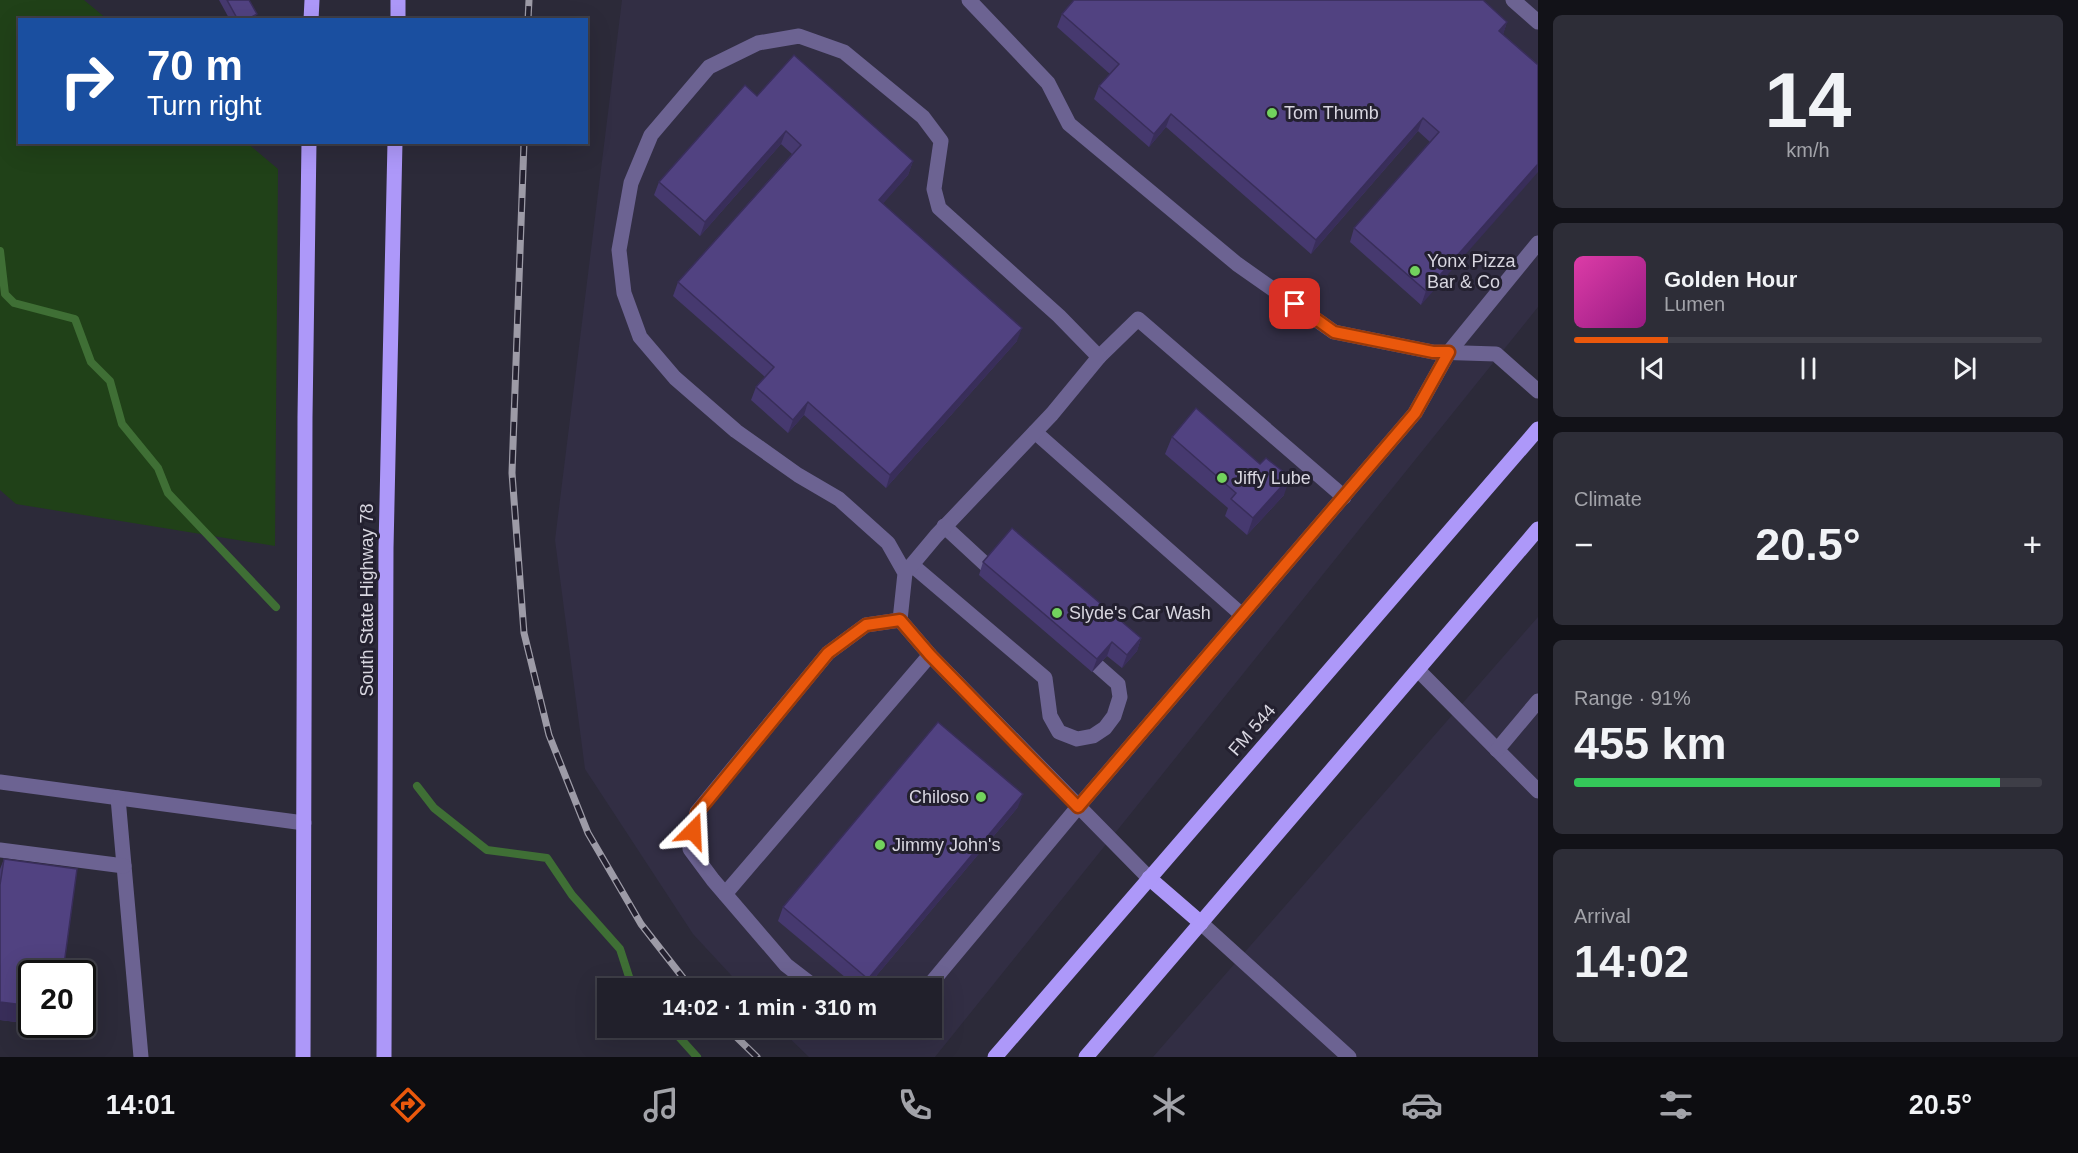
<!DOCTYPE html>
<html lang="en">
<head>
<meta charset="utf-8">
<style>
	body { margin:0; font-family:Arial,sans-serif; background:#2d2d37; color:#f1f3f6; height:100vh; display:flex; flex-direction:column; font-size:22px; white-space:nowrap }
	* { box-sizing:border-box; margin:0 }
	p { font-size:20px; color:#a2a3a9 }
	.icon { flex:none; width:33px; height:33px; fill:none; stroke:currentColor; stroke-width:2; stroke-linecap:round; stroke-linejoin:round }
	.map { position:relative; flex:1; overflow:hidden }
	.drawer { display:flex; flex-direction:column; gap:15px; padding:15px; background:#121218; width:540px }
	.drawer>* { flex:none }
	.top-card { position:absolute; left:18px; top:18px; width:570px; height:126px; border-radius:0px; box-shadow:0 6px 24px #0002,0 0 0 2px #3e3e47; background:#1a4fa0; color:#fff; overflow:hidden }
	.speed { position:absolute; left:18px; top:960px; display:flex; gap:12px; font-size:30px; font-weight:700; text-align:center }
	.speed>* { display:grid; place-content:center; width:78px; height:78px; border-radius:50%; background:#21202b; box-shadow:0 6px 24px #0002,0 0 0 2px #3e3e47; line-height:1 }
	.speed .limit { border:3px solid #111; border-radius:9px; background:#fff; color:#111 }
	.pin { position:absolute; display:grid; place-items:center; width:51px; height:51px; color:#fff; margin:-26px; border-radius:12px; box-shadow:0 3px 9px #0006 }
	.me { position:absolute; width:66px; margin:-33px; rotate:21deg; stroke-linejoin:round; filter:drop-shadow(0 0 4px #0008) }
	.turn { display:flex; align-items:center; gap:21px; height:126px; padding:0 30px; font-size:27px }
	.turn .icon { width:78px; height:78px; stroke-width:2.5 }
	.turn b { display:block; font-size:42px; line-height:51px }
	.big { font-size:45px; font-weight:600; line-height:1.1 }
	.drawer .widget { flex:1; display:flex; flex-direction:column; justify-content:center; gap:9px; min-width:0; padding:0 21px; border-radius:9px; background:#2d2d37 }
	.drawer .dial { align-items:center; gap:0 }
	.dial b { font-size:78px; line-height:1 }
	.song { display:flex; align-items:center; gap:18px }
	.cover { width:72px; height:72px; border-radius:9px; background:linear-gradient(135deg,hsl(320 70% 55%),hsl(310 70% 35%)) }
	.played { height:6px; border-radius:3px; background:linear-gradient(90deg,#ea580c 20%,#3e3e47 20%) }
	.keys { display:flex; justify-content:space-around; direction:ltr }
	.heat { display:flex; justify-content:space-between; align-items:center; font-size:33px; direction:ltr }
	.charge { height:9px; border-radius:4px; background:linear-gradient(90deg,#34c759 91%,#3e3e47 0) }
	.trip { position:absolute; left:597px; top:978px; width:345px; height:60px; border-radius:0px; background:#21202b; box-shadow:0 6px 24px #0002,0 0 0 2px #3e3e47; font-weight:600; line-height:60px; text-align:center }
	.menu { display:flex; height:96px; justify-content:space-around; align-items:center; background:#0d0d11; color:#a2a3a9 }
	.menu .icon { width:42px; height:42px }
	.menu .selected { color:#ea580c }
	.menu b { font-size:27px; color:#f1f3f6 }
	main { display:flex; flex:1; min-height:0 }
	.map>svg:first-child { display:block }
</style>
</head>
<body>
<main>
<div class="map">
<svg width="1538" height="1057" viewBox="0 0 1538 1057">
	<rect width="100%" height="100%" fill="#2c2a39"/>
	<g fill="#322e44">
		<path d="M622 0H1538V307L935 1057H809L779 1028H932V988H743L693 934 585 769 555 540Z"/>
		<path d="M1538 617V1057H1153Z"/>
	</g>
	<path fill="#204118" d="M0 0H84L107 19 20 20V142L247 143 278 169 275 546 16 504 0 490Z"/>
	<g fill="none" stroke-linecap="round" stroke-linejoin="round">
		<g stroke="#3f6f35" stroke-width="8">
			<path d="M0 251 5 294 14 303 75 319 91 362 110 381 122 424 158 468 168 493 276 607"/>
			<path d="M417 786 434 808 487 850 547 858 572 895 620 949 631 983 636 988"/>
			<path d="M671 1028 697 1057"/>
		</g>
		<g stroke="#6c6392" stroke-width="15">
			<path d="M969 0 1048 83 1069 124 1237 264 1334 332 1433 352 1496 354 1538 391"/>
			<path d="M1513 0 1538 22"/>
			<path d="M1099 357 1138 319 1344 497"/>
			<path d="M1035 432 1242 615"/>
			<path d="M944 526 997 575"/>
			<path d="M912 565 1045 678 1050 716 1059 732 1077 739 1093 736 1105 728 1114 716 1120 697 1118 684 1084 654"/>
			<path d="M905 573 936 536 1052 414 1099 357 1059 316 939 208 934 189 941 141 923 117 844 52 799 36 758 43 709 67 651 135 631 183 619 250 624 293 640 337 675 378 736 431 798 475 839 499 888 543 905 573 900 620 930 655 1149 878"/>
			<path d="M1418 670 1538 791"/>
			<path d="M1497 750 1538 701"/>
			<path d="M0 782 304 823"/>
			<path d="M118 798 141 1057"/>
			<path d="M0 850 124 866"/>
			<path d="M725 894 930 655"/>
			<path d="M1201 923 1349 1057"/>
			<path d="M816 988 786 965 713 880 690 849 697 812 828 653 866 625 900 620"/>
			<path d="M927 988 1078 807 1415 413 1449 352 1538 243"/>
		</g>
		<g stroke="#ad98f9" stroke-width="15">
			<path d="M311 20 312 0"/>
			<path d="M398 20V0"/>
			<path d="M1149 878 1201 923"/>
			<path d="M303 1057 305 417 309 142"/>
			<path d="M384 1057 386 548 395 142"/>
			<path d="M995 1057 1538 429"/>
			<path d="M1086 1057 1538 529"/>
		</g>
		<g stroke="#9d9ba7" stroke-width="7">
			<g id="rail">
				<path d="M528 20 529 0"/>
				<path d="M524 142 512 473 524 633 549 735 588 833 641 924 691 988"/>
				<path d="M727 1028 757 1057"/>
			</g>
		</g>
		<use href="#rail" stroke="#23202f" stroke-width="4.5" stroke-dasharray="14" stroke-linecap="butt"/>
	</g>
	<g fill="#46396f">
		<path d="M219 0H249L254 20H230Z"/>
		<path d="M1062 14 1507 22 1503 34 1538 65 1421 305 1350 242 1354 228 1430 142 1418 131 1311 254 1166 127 1149 147 1094 99 1099 86 1110 74 1057 27Z"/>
		<path d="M757 96 913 161 908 175 882 204 1017 341 886 488 804 415 788 433 751 400 756 387 765 377 673 296 678 282 792 154 781 144 700 236 654 195 659 182Z"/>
		<path d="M1172 437 1284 495 1247 535 1225 516 1228 508 1165 454Z"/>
		<path d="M983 562 1141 638 1137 651 1122 668 1107 656 1092 672 979 575Z"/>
		<path d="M1018 807 866 988H858L778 921 783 907Z"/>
		<path d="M4 859 32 974V1024L0 1020V869Z"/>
	</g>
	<g fill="#392e5a">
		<path d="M257 14 254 20H246Z"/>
		<path d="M1507 22 1503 35 1499 31Z"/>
		<path d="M1171 114 1166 127 1149 147 1154 134Z"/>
		<path d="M1423 118 1418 131 1311 254 1316 240Z"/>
		<path d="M786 131 781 144 700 236 705 222Z"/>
		<path d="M913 161 908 175 874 214 879 200Z"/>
		<path d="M1538 164V172L1421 305 1426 291Z"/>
		<path d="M1022 328 1017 341 886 488 890 475Z"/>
		<path d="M808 402 804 415 788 433 793 420Z"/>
		<path d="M1290 477 1284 495 1247 535 1253 518Z"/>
		<path d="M1141 638 1137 651 1122 668 1127 655Z"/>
		<path d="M1112 642 1107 656 1092 672 1097 659Z"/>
		<path d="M1023 794 1018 807 866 988H864L868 979Z"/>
		<path d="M0 1002 32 1006V1024L0 1020Z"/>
		<path d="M35 1024H52V1027Z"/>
	</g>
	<g fill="#514281" stroke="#392e5a" stroke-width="1.5">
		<path d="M227 0H249L257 14 246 20H238Z"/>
		<path d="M1074 0H1483L1507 22 1499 31 1538 65V164L1426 291 1354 228 1439 132 1423 118 1316 240 1171 114 1154 134 1099 86 1119 64 1062 14Z"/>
		<path d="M794 55 913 161 879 200 1022 328 890 475 808 402 793 420 756 387 774 367 678 282 801 145 786 131 705 222 659 182 745 85 757 96Z"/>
		<path d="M1196 408 1260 464 1266 458 1290 477 1253 518 1231 499 1236 493 1172 437Z"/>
		<path d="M1012 528 1141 638 1127 655 1112 642 1097 659 983 562Z"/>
		<path d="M938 722 1023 794 868 979 783 907Z"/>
		<path d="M4 859 77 869 63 972 71 974H32V1006L0 1002V885Z"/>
	</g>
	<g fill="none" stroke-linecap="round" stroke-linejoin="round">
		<g stroke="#983908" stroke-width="15">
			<path id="route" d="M693 831 697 813 828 653 866 625 900 620 930 655 1078 807 1415 413 1449 352H1433L1334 332 1295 304"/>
		</g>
		<use href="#route" stroke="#ea580c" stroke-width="10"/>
	</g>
	<g fill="#72d25d" stroke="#23202f" stroke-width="2">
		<circle cx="1272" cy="113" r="6"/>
		<circle cx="1415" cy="271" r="6"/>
		<circle cx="1222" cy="478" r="6"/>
		<circle cx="1057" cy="613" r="6"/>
		<circle cx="981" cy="797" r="6"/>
		<circle cx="880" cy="845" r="6"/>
	</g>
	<g text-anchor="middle" stroke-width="6" stroke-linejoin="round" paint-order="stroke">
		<g font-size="18" fill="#d8d6e0" stroke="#23202f" text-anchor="start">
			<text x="1284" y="119">Tom Thumb</text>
			<text x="1427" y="267">Yonx Pizza<tspan x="1427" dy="21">Bar &amp; Co</tspan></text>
			<text x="1234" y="484">Jiffy Lube</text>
			<text x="1069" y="619">Slyde's Car Wash</text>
			<text x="969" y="803" text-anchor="end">Chiloso</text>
			<text x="892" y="851">Jimmy John's</text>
		</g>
		<g font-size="18" fill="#d8d6e0" stroke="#23202f">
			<text transform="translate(367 600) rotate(-90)" y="6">South State Highway 78</text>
			<text transform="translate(1252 730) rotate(-49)" y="6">FM 544</text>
		</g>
	</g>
</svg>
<div class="speed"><div class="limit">20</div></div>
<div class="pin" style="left:1295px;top:304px;background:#d93025"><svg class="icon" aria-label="arrive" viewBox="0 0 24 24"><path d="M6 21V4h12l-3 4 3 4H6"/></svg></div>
<svg class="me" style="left:693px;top:831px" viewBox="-20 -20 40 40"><path d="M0-17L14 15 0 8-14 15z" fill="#ea580c" stroke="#fff" stroke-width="4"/></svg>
<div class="trip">14:02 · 1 min · 310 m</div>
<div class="top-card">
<div class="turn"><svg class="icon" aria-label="right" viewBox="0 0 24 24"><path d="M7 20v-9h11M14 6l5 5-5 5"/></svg><div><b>70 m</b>Turn right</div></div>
</div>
</div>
<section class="drawer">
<div class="widget dial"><b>14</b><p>km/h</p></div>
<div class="widget">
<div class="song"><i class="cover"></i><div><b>Golden Hour</b><p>Lumen</p></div></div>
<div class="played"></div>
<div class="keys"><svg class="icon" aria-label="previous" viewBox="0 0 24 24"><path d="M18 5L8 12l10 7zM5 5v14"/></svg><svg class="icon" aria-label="pause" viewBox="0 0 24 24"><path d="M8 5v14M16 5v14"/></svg><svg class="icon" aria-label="next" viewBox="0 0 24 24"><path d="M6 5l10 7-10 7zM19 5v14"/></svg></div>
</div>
<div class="widget"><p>Climate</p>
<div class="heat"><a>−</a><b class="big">20.5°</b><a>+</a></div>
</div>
<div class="widget"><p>Range · 91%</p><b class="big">455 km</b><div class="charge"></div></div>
<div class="widget"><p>Arrival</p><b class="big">14:02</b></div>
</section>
</main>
<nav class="menu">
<b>14:01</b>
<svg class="icon selected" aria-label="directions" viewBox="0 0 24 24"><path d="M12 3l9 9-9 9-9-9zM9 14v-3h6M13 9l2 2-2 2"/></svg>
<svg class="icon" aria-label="music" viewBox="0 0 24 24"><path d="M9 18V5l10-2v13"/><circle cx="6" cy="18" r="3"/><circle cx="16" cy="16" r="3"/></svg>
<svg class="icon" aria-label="phone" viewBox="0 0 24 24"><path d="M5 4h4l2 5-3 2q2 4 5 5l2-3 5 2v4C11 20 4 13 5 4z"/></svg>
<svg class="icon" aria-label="climate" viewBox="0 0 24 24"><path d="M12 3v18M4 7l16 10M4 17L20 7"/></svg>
<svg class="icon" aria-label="car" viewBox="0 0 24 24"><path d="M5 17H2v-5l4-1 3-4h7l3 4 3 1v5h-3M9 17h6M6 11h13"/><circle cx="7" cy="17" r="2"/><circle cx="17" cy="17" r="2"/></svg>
<svg class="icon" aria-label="filters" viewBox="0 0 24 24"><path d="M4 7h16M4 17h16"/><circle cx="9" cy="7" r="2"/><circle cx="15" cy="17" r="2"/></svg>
<b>20.5°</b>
</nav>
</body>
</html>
